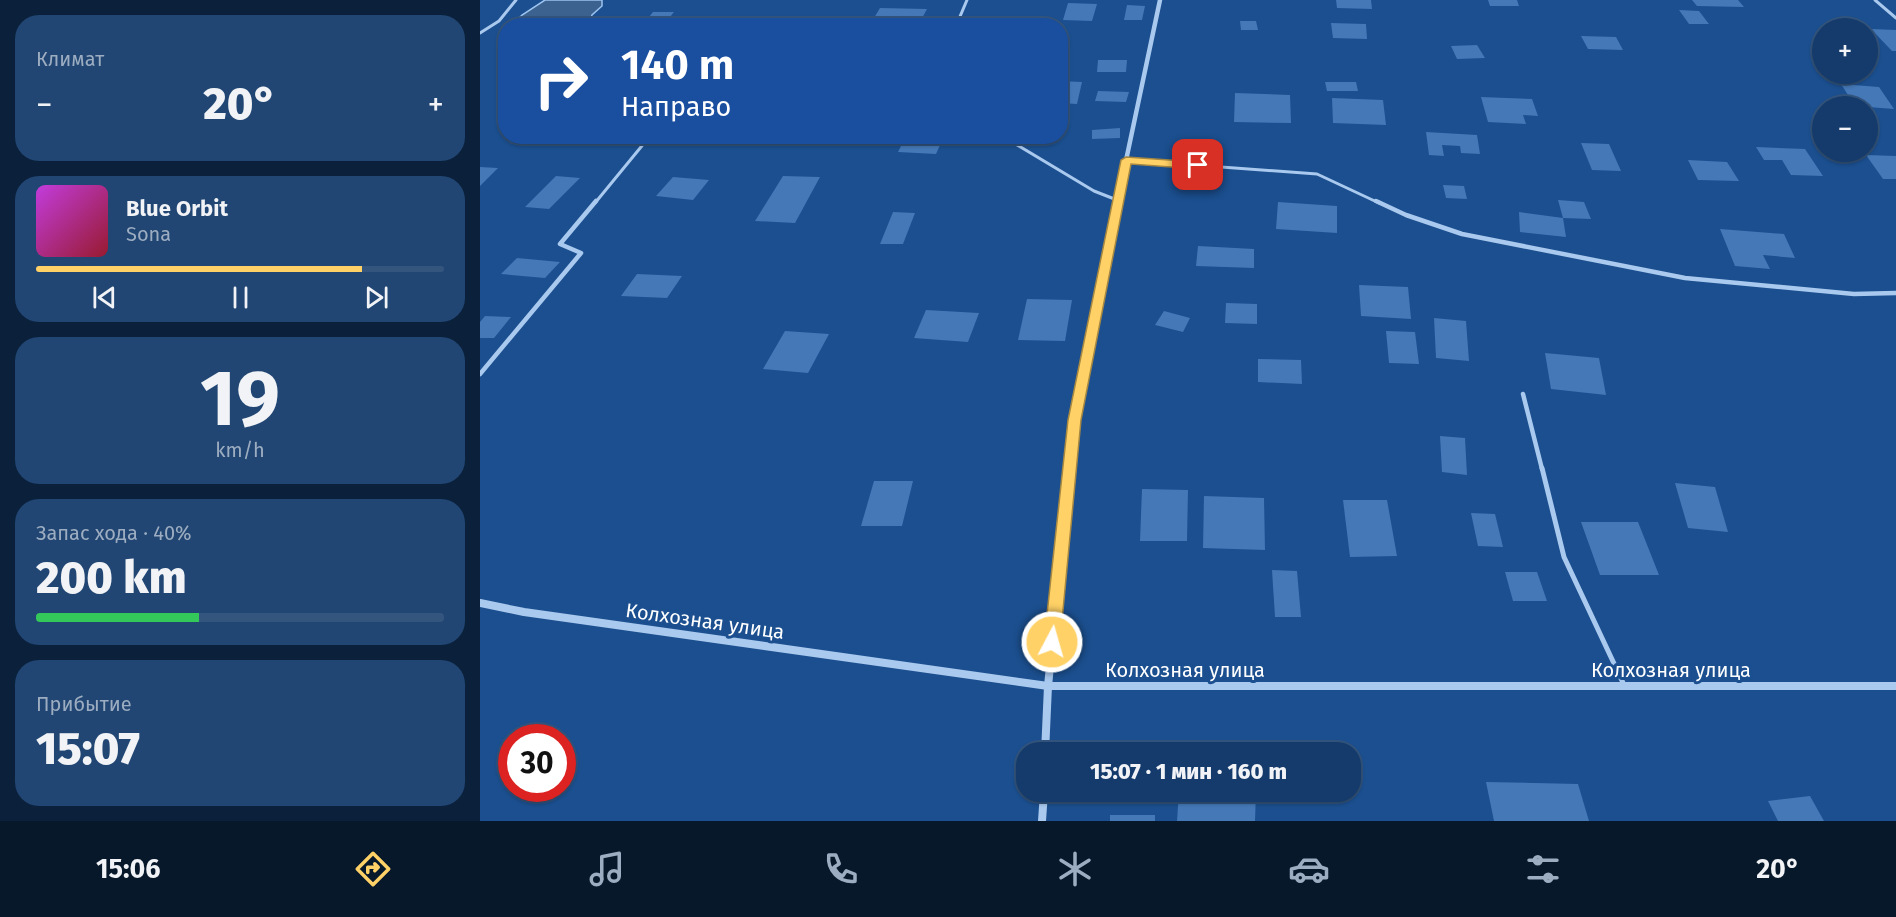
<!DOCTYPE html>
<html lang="ru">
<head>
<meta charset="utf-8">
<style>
	body { margin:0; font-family:"Fira Sans",sans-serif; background:#214673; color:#f1f3f6; height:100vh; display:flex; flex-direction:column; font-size:22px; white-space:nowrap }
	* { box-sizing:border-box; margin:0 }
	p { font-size:20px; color:#9dadc1 }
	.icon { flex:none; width:33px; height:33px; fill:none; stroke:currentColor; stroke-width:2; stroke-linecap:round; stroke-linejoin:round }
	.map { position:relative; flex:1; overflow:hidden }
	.details { display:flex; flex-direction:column; gap:15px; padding:15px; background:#0b203b; width:480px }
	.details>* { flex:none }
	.guide { position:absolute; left:18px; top:18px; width:570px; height:126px; border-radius:24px; box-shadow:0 2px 4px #0004,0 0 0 2px #33557e; background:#1a4fa0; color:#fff; overflow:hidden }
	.buttons { position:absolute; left:1332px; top:18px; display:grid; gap:12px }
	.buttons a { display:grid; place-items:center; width:66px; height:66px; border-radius:50%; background:#143b6b; box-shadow:0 2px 4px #0004,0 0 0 2px #33557e; font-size:30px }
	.speed { position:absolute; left:18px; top:724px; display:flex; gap:12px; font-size:30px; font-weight:700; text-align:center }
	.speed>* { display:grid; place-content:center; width:78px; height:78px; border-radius:50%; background:#143b6b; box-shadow:0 2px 4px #0004,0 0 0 2px #33557e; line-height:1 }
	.speed .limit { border:9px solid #d22; background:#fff; color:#111 }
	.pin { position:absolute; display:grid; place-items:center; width:51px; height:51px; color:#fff; margin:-26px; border-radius:12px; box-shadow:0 3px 9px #0006 }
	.me { position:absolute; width:66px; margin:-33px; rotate:6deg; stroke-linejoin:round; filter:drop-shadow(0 0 4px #0008) }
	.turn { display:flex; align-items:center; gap:21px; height:126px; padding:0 24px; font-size:27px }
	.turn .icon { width:78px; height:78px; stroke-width:2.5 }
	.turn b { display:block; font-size:42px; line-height:51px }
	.big { font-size:45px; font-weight:800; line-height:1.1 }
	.details .tile { flex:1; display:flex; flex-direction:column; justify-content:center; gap:9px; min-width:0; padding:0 21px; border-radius:24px; background:#214673 }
	.details .dial { align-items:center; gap:0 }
	.dial b { font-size:78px; line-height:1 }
	.song { display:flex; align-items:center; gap:18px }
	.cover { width:72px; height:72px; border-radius:9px; background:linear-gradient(135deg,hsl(290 70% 55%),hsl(350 70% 35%)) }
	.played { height:6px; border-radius:3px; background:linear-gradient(90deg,#ffd166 80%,#33557e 80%) }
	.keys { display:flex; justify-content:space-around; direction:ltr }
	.heat { display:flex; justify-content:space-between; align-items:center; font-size:33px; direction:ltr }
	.charge { height:9px; border-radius:4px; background:linear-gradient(90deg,#34c759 40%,#33557e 0) }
	.trip { position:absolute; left:536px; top:742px; width:345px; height:60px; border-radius:24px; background:#143b6b; box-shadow:0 2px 4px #0004,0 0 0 2px #33557e; font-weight:800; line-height:60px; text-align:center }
	.tabs { display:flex; height:96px; justify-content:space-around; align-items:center; background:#08182b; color:#9dadc1 }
	.tabs .icon { width:42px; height:42px }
	.tabs .on { color:#ffd166 }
	.tabs b { font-size:27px; color:#f1f3f6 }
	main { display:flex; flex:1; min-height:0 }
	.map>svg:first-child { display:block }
</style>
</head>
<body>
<main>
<section class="details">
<div class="tile"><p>Климат</p>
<div class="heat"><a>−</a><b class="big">20°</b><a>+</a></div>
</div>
<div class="tile">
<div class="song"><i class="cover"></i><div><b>Blue Orbit</b><p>Sona</p></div></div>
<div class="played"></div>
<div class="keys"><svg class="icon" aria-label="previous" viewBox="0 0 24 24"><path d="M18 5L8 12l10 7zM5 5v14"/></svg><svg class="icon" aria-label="pause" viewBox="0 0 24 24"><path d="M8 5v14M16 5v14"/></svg><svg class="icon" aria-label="next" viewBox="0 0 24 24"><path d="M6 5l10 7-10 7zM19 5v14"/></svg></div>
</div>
<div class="tile dial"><b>19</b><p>km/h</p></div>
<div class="tile"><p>Запас хода · 40%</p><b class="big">200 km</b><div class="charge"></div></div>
<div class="tile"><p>Прибытие</p><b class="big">15:07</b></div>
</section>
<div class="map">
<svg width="1416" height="821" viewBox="0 0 1416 821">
	<rect width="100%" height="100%" fill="#1b4f8f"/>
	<path fill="#3c6290" stroke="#9cc4f0" stroke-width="1.5" d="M65 0H122V6L112 15 109 23 102 25H32L42 15Z"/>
	<g fill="#4478b7">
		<path d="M856 0H891L892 9 857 8Z"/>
		<path d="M1008 0H1037L1039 6H1010Z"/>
		<path d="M1212 0H1258L1264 7 1217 6Z"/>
		<path d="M588 3 617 4 612 21 583 20Z"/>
		<path d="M647 5 665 6 662 20H644Z"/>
		<path d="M400 8 447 9 439 24 391 23Z"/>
		<path d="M1199 10 1219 11 1229 24H1209Z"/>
		<path d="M173 12H194L186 22H165Z"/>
		<path d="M760 21H776L778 30H761Z"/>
		<path d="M851 23 886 24 887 39 853 38Z"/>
		<path d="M1391 29 1416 30V51H1412Z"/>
		<path d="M1101 36 1136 37 1143 50 1108 49Z"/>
		<path d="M997 45 1005 58 977 59 971 46Z"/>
		<path d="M618 60H647L646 72H617Z"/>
		<path d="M580 81 602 82 597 104 580 103Z"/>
		<path d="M845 82H876L878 91H847Z"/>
		<path d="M1361 84 1399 87 1414 109 1375 106Z"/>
		<path d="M618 91 649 92 646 102 615 101Z"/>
		<path d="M755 93 810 95 811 123 754 122Z"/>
		<path d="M1001 97 1052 99 1058 116 1043 115 1046 124 1008 122Z"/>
		<path d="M852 98 903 100 906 125 853 123Z"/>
		<path d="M640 128V138L612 139V130Z"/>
		<path d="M946 132 997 135 1000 154 981 153 980 146 962 145 964 156 949 155Z"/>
		<path d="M52 136H70L64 142 47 141Z"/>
		<path d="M426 136H464L456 154 418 152Z"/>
		<path d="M549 136H578L569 144Z"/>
		<path d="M1101 143 1129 144 1141 171 1112 170Z"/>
		<path d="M1276 147 1325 149 1343 176 1311 175 1302 160H1284Z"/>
		<path d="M1386 155 1416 156V179H1403Z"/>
		<path d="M1208 160 1247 162 1259 181 1218 180Z"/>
		<path d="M0 167 18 168 0 186Z"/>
		<path d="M76 176 100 178 69 209 45 207Z"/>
		<path d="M303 176 340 177 315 223 275 221Z"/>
		<path d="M193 177 229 180 213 200 176 196Z"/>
		<path d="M963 185 984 186 987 199 966 198Z"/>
		<path d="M1078 200 1104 202 1111 219 1083 218 1086 237 1040 232 1039 212 1083 218Z"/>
		<path d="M798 202 857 206V233L796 229Z"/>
		<path d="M413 212 435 213 423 244H400Z"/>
		<path d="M1240 229 1304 234 1315 258 1283 255 1290 269 1255 266Z"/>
		<path d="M718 246 774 249V268L716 266Z"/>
		<path d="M37 258 80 262 65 278 21 274Z"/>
		<path d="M157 274 202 276 187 298 141 296Z"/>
		<path d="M879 285 928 287 931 319 881 316Z"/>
		<path d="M547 299 592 300 585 341 538 340Z"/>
		<path d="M746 303 777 304V324L745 323Z"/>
		<path d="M446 310 499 313 488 342 434 338Z"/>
		<path d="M684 311 710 318 703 332 675 325Z"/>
		<path d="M5 316 31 317 14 338H0V322Z"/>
		<path d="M954 318 986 321 989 361 956 358Z"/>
		<path d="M305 331 349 334 328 373 283 369Z"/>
		<path d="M906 331 935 332 939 364 909 363Z"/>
		<path d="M1065 353 1119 358 1126 395 1071 389Z"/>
		<path d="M778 359 821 360 822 384 778 382Z"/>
		<path d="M960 436 985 438 987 475 962 472Z"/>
		<path d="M394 481H433L422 526H381Z"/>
		<path d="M1195 483 1235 487 1248 532 1208 528Z"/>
		<path d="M662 489 708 490 707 541H660Z"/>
		<path d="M724 496 784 498 785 550 723 548Z"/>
		<path d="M863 500H907L917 556 870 557Z"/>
		<path d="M991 513 1015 514 1023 547 998 546Z"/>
		<path d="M1101 522H1158L1179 575H1120Z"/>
		<path d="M792 570 817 571 821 617H795Z"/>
		<path d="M1025 572H1057L1067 601H1033Z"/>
		<path d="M702 743 776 747V753H701Z"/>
		<path d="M1006 782 1098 784 1109 821H1014Z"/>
		<path d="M699 792H776L775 821H697Z"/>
		<path d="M1330 796 1344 821H1298L1288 801Z"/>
		<rect x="630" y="815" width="45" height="6"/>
	</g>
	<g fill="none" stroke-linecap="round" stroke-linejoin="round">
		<g stroke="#a9c9ee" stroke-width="3">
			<path d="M1395 0 1416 18"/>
			<path d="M476 26 487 0"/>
			<path d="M0 33 19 21 36 0"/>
			<path d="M522 136 614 191 637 200"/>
			<path d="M646 160 837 174 899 203"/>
			<path d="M115 203 170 136"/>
		</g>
		<g stroke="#a9c9ee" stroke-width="4.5">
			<path d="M896 201 926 215 982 234 1205 278 1374 294 1416 293"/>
			<path d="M0 374 101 253 80 244 116 201"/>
			<path d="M1043 394 1062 469"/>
		</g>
		<path stroke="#a9c9ee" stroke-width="5" d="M1062 468 1084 557 1145 687"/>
		<path stroke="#a9c9ee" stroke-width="4.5" d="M637 203 680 0"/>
		<path stroke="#a9c9ee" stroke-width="5" d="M590 469 595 420 637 201"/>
		<g stroke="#a9c9ee" stroke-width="8">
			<path d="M0 603 44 612 568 686H1416"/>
			<path d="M565 753 568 686 590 468"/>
			<path d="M562 821 564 792"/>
		</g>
	</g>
	<path fill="#ffd166" stroke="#a68842" stroke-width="1.5" d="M646 157 718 162 723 165 718 169 651 164 601 420 580 642 578 647 572 649 566 647 564 642 588 420 641 160Z"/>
	<g text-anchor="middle" stroke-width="6" stroke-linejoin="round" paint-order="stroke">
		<g font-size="20" fill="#fff" stroke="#1b4f8f">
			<text transform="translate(225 621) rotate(8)" y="7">Колхозная улица</text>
			<text x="705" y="677">Колхозная улица</text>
			<text x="1191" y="677">Колхозная улица</text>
		</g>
	</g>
</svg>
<div class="buttons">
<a>+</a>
<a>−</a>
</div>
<div class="speed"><div class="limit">30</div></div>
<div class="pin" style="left:718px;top:165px;background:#d93025"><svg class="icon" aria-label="arrive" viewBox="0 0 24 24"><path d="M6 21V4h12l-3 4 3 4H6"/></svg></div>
<svg class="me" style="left:572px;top:642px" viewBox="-20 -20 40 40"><circle r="17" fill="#ffd166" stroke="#fff" stroke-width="3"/><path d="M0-11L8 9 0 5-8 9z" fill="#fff"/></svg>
<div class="trip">15:07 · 1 мин · 160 m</div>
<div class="guide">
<div class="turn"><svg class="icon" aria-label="right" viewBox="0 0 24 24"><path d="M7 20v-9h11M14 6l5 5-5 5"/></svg><div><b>140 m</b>Направо</div></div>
</div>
</div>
</main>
<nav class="tabs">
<b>15:06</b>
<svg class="icon on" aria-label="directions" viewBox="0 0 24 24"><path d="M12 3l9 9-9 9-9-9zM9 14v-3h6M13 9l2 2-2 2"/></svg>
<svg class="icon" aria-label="music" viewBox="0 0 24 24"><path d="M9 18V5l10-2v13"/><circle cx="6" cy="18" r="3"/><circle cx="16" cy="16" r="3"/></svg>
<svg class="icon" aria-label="phone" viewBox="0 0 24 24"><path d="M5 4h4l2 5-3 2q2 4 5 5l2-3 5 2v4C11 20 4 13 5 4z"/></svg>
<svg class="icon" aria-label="climate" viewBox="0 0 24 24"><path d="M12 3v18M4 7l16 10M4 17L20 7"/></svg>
<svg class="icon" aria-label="car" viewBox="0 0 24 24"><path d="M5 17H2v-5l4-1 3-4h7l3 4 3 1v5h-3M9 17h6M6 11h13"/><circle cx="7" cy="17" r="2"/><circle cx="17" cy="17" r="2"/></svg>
<svg class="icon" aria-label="filters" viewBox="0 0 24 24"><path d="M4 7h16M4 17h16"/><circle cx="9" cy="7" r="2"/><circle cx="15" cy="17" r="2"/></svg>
<b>20°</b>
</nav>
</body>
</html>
